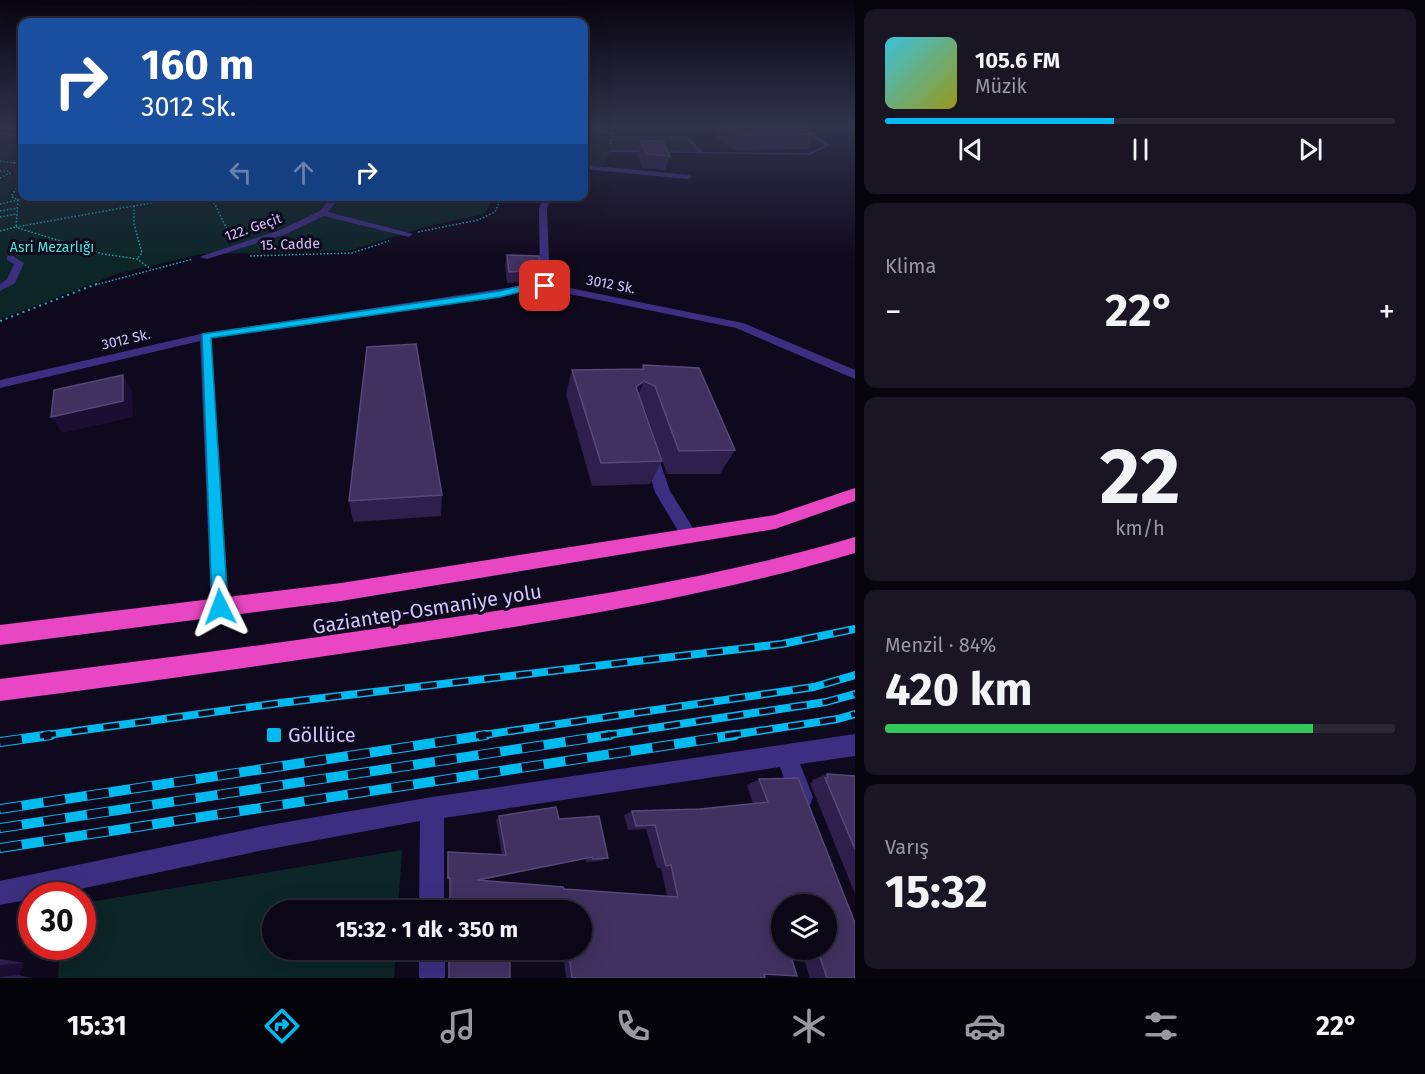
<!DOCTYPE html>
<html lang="tr">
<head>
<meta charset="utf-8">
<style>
	body { margin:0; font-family:"Fira Sans",sans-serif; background:#191523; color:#f1f3f6; height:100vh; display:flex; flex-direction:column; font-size:22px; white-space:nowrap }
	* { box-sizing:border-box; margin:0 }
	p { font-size:20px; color:#9a99a1 }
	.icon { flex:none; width:33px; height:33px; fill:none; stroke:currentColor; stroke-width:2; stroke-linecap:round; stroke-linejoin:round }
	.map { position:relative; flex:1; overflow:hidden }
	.side { display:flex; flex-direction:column; gap:9px; padding:9px; background:#06040c; width:570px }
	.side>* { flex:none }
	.banner { position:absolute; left:18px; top:18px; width:570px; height:183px; border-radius:12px; box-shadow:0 6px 24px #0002,0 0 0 2px #2b2835; background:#1a4fa0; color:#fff; overflow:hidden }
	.buttons { position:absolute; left:771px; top:894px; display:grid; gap:12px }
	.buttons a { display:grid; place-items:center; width:66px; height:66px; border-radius:50%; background:#0b0716; box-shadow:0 6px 24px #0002,0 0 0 2px #2b2835; font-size:30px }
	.speed { position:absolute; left:18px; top:882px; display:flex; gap:12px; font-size:30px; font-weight:700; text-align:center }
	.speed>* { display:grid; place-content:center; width:78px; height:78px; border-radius:50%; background:#0b0716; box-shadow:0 6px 24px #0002,0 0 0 2px #2b2835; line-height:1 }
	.speed .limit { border:9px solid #d22; background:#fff; color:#111 }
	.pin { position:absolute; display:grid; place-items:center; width:51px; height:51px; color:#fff; margin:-26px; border-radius:12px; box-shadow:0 3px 9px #0006 }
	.me { position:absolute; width:66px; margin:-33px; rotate:357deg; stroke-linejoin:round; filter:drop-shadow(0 0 4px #0008) }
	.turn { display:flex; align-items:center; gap:21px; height:126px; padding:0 24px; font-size:27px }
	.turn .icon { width:78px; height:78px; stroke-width:2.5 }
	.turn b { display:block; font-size:42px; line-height:51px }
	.lanes { display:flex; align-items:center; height:57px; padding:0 24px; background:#0003; justify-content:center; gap:30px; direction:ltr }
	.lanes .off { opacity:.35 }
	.big { font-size:45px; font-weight:700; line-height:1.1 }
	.side .widget { flex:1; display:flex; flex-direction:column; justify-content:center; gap:9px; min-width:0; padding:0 21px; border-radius:12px; background:#191523 }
	.side .dial { align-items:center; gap:0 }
	.dial b { font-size:78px; line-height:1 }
	.song { display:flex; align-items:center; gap:18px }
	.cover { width:72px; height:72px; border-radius:9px; background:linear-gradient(135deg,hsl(190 70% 55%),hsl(60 70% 35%)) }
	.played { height:6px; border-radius:3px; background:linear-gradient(90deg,#00baf0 45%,#2b2835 45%) }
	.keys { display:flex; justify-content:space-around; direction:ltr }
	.heat { display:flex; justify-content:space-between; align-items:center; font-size:33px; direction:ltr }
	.charge { height:9px; border-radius:4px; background:linear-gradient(90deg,#34c759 84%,#2b2835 0) }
	.trip { position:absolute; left:262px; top:900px; width:330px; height:60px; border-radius:30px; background:#0b0716; box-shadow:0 6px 24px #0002,0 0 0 2px #2b2835; font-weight:700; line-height:60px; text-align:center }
	.menu { display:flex; height:96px; justify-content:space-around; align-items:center; background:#040309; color:#9a99a1 }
	.menu .icon { width:42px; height:42px }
	.menu .selected { color:#00baf0 }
	.menu b { font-size:27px; color:#f1f3f6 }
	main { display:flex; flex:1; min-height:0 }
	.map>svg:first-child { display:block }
</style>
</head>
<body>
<main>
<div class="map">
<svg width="855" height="978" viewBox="0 0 855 978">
	<rect width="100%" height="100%" fill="#0f091d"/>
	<g fill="#0c2527">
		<path d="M0 124H22V196L493 197 486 212 480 215 428 226 348 251 202 254 120 273 0 319Z"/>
		<path d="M584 124H687L689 139 700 153 611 151 602 167 584 166Z"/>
		<path d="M402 850 398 910H273V950H396L394 978H58L60 947 82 946 83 903Z"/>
	</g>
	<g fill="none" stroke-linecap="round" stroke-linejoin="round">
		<g stroke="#20aeb8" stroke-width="1.5" stroke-dasharray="1.5 2" stroke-linecap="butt">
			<path d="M826 124 855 127"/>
			<path d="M584 125 614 128"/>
			<path d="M584 130 612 133"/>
			<path d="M0 133 22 136"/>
			<path d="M611 144 615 124"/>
			<path d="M0 161 22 164"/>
			<path d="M13 163 22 158"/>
			<path d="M0 171H10"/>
			<path d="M0 178 12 172"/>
			<path d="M211 196 231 238"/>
			<path d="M0 204 35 196"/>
			<path d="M134 206V224L142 253 137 259"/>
			<path d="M0 211 18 208"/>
			<path d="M0 217 17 214"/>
			<path d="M16 227 189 196"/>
			<path d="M18 228 103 254 137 259 151 269"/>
			<path d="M0 231 16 227 18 200 11 196 22 182"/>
			<path d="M418 232 478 220 495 212 502 196"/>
			<path d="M250 256 352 253 389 241"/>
			<path d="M95 285 193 259"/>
		</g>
		<path stroke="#20aeb8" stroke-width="2" stroke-dasharray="2 4" stroke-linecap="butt" d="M0 321 99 283"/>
		<path fill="#3c2f81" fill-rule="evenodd" d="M792 124H797L830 145 810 155 611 152 609 151 611 150 699 152 687 139 688 137 703 152 809 153 825 145Z"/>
		<g fill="#3c2f81" fill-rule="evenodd">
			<path d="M584 165 688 175 692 177 688 179 584 169Z"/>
			<path d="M332 196H341L328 212 413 234 409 237 324 216 286 234 207 259 199 257 280 230 320 211Z"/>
			<path d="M543 196H551L547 209 550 284 743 323 855 370V379L736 328 545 289 211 338 229 607 226 613 220 615 214 613 211 607 200 341 0 388V380L205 333 540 283 539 209Z"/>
			<path d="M7 256H13L24 263 15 283 0 291V284L7 279 14 264 7 260Z"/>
			<path d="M650 448 657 453 670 491 698 536 696 541 690 543 684 541 655 492 643 453Z"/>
			<path d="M855 734V756L800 764 813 797 810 805 802 808 794 805 780 767 444 818V910H419L420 821 264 850 47 896H32V899L0 905V881L264 826 432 797Z"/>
			<rect x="419" y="950" width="26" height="28"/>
		</g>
		<g fill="#e846c2" fill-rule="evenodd">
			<path d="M855 488V501L775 529 341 601 0 645V625L341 583 775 515Z"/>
			<path d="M855 537V553C723 593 588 615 452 637 302 660 151 682 0 701V679C152 660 303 640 455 617 590 597 724 576 855 537Z"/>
		</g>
		<g stroke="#00baf0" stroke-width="8">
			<g id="rail-far1">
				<path d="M40 736 280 703 782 644 855 629"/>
				<path d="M476 736 814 687 855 675"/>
				<path d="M601 736 826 702 855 694"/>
				<path d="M725 736 838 719 855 714"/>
			</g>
		</g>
		<g stroke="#00baf0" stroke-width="10">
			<g id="rail">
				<path d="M0 742 51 735"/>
				<path d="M0 809 486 735"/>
				<path d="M0 828 610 735"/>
				<path d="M0 848 735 735"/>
			</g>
		</g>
		<use href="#rail-far1" stroke="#0f091d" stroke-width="5" stroke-dasharray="16" stroke-linecap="butt"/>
		<use href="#rail" stroke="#0f091d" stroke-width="8" stroke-dasharray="22" stroke-linecap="butt"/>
	</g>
	<g fill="#2e1f4d">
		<path d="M0 124H22V132L0 131Z"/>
		<path d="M717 124H798L816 134 808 149 734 150 713 136Z"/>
		<path d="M641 141 670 156 665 170 642 168 637 155Z"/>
		<path d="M507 255 540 270 538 281 507 283 505 266Z"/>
		<path d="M643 365 735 450 720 474H667L645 409 643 408 662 461 650 484 592 486 566 394 572 370 641 369Z"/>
		<path d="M442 495 441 516 353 522 349 501Z"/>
		<path d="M827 774 855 776V894L810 783 813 782 812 780Z"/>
		<path d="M759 779 855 978H810L801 950H789L764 974 765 978H566L563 954 557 953V951H510V978H448V950H582V910H449V880L447 879 448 852 502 855 496 820 499 816 559 819 608 858 601 861 586 862V859L482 880 564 889 667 896 661 868H657L646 829 628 830 624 815 632 811 700 809 753 804 747 785Z"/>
		<path d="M0 959 24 963 19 975 32 978H0Z"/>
	</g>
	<g fill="#1a0f32">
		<path d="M123 375 132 392 133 417 63 433 51 417Z"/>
		<path d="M644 381 635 404 636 387Z"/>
		<path d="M24 963 19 975 0 977V965Z"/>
	</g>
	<g fill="#403160" stroke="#574879" stroke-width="1.5" fill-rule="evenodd">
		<path d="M0 124H22V128L0 127Z"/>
		<path d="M721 124H798L816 134 740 135Z"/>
		<path d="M641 141H663L670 156 646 154Z"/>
		<path d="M507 255 539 256 540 270 509 272Z"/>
		<path d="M416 344 442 495 349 501 367 347Z"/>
		<path d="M643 365 699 368 735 450 679 451 655 386 644 381 636 387 662 461 601 463 572 370 644 369Z"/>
		<path d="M123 375V401L51 417 54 390Z"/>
		<path d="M827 774 855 776V849L825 778H828Z"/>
		<path d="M798 778 855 923V978H827L818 951 789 950 797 976 764 974 765 978H572L569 955 563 954V951H510V978H449V950H582V910H450V878H448V852L506 855 499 816 556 807 559 819 599 816 608 858 593 859 592 857 477 880 563 887 564 889 678 897 671 865 666 866 655 825 636 826 632 811 700 809 768 802 759 779ZM782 904H826V950H782Z"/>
	</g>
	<linearGradient id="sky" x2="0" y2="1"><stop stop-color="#080510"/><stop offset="0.48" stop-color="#31324c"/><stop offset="1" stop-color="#31324c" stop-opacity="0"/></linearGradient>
	<rect width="855" height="261" fill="url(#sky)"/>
	<path fill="#00baf0" stroke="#00799c" stroke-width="1.5" d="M545 284H548V288L528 290 500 297 211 338 228 607 226 612 220 614 214 612 212 607 202 334 500 291 528 284Z"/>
	<rect fill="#00baf0" stroke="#0f091d" stroke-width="2" x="266" y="727" width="16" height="16" rx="3"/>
	<g text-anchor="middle" stroke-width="6" stroke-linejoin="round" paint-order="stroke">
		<g font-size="14" fill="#d3c5ff" stroke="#0f091d">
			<text transform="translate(253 227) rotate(-19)" y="5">122. Geçit</text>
			<text transform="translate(290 244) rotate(-2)" y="5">15. Cadde</text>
			<text transform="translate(611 284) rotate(11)" y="5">3012 Sk.</text>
			<text transform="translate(126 339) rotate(-13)" y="5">3012 Sk.</text>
		</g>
		<g font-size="14" fill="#46ead6" stroke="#0f091d">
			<text x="52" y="252">Asri Mezarlığı</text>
		</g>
		<g font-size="20" fill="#d3c5ff" stroke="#0f091d">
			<text transform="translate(427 609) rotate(-9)" y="7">Gaziantep-Osmaniye yolu</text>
		</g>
		<g font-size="20" fill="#d3c5ff" stroke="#0f091d" text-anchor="start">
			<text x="288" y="742">Göllüce</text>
		</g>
	</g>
</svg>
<div class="buttons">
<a><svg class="icon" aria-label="layers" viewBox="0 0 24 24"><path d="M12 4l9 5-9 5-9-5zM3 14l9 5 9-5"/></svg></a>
</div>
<div class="speed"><div class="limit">30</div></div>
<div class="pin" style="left:545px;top:286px;background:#d93025"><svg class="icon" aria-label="arrive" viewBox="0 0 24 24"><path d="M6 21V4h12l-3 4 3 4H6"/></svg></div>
<svg class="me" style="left:220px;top:607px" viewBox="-20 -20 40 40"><path d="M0-17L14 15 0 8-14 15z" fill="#00baf0" stroke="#fff" stroke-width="4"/></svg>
<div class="trip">15:32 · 1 dk · 350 m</div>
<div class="banner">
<div class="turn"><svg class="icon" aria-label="right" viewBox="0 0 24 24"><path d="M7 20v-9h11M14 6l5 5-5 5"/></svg><div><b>160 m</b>3012 Sk.</div></div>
<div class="lanes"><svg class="icon off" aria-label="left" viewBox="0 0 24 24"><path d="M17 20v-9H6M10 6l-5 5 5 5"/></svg><svg class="icon off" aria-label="ahead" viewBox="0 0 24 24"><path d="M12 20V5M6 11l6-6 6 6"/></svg><svg class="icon" aria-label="right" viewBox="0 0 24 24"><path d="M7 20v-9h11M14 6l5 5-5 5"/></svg></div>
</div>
</div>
<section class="side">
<div class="widget">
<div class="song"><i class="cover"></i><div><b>105.6 FM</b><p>Müzik</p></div></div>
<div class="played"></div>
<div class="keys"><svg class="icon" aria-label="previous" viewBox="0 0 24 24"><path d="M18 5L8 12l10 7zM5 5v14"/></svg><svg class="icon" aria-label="pause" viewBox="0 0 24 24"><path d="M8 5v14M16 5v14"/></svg><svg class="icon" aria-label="next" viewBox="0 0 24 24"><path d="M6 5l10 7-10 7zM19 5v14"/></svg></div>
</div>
<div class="widget"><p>Klima</p>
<div class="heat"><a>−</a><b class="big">22°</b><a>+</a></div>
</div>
<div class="widget dial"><b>22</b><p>km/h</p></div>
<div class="widget"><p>Menzil · 84%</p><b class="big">420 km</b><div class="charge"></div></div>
<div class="widget"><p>Varış</p><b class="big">15:32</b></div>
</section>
</main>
<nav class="menu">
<b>15:31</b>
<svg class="icon selected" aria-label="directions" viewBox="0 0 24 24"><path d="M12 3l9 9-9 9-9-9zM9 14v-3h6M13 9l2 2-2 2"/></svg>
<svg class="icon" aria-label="music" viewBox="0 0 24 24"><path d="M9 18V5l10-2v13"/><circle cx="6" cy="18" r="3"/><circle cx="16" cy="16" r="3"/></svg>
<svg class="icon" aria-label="phone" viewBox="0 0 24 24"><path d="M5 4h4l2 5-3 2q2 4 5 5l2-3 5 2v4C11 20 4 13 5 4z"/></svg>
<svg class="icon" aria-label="climate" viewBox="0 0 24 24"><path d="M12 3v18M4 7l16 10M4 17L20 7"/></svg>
<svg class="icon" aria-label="car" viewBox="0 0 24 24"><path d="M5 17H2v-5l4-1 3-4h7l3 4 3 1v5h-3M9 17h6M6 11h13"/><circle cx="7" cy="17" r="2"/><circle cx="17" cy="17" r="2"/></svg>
<svg class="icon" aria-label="filters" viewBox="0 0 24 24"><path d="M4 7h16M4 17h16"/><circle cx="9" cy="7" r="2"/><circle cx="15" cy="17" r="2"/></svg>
<b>22°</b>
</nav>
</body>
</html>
